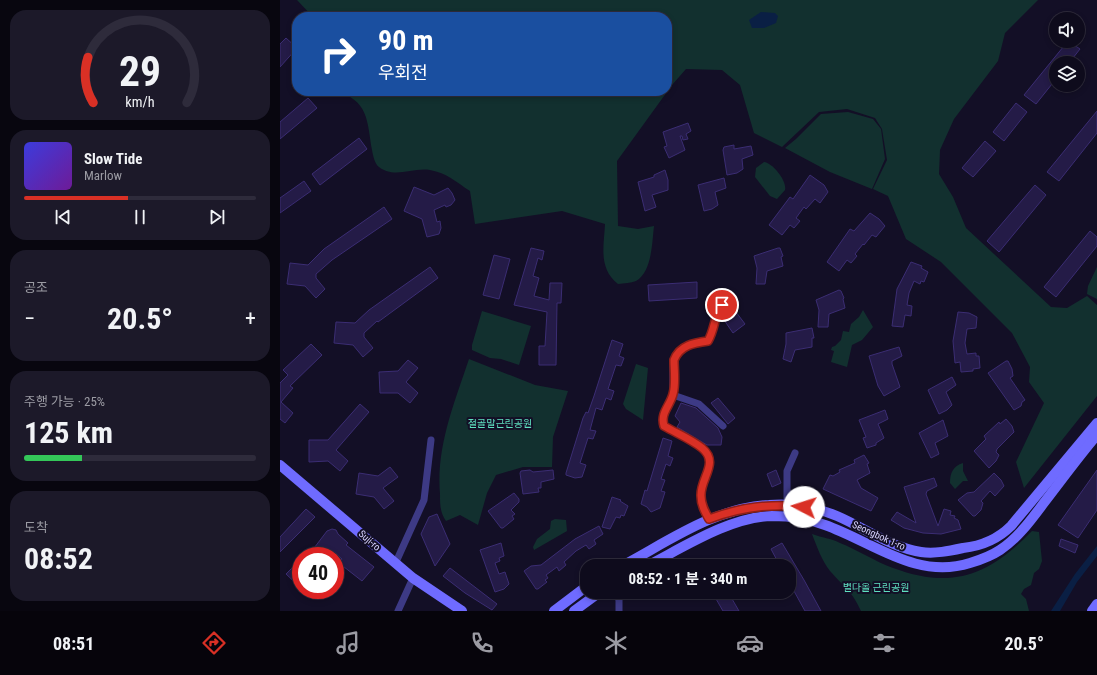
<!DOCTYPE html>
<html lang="ko">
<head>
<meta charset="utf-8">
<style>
	body { margin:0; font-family:"Roboto Condensed","Noto Sans KR",sans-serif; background:#1c1929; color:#f1f3f6; height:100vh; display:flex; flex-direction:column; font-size:15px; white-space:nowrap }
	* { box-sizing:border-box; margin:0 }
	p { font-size:13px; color:#9b9ba3 }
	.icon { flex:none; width:22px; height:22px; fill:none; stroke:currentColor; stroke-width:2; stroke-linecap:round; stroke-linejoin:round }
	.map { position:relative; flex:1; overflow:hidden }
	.details { display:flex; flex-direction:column; gap:10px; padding:10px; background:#08060f; width:280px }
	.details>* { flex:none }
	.hud { position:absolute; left:12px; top:12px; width:380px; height:84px; border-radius:16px; box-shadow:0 2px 6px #0003,0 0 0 1px #2e2b3b; background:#1a4fa0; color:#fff; overflow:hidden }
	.tools { position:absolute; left:769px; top:12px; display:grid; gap:8px }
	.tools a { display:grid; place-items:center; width:36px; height:36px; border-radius:50%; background:#0e0b1c; box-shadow:0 2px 6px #0003,0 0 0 1px #2e2b3b; font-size:20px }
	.speed { position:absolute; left:12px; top:547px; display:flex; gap:8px; font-size:20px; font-weight:700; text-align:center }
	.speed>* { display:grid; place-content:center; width:52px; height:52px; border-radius:50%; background:#0e0b1c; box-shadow:0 2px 6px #0003,0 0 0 1px #2e2b3b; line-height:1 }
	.speed .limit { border:6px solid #d22; background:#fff; color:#111 }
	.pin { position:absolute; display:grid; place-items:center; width:34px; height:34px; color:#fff; margin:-17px; border:2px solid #fff; border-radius:50%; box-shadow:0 1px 4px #0007 }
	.me { position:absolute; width:44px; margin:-22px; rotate:275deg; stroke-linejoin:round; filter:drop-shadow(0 0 3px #0008) }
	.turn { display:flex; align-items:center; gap:14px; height:84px; padding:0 20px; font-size:18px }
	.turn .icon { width:52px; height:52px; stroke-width:2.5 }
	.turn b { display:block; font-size:28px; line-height:34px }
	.big { font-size:30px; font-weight:700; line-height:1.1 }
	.details .card { flex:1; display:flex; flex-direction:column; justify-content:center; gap:6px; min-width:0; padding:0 14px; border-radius:16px; background:#1c1929 }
	.details .dial { align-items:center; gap:0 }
	.dial svg { height:104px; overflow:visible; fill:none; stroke:#2e2b3b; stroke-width:7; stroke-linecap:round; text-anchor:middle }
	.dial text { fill:#f1f3f6; stroke:none }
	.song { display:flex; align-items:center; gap:12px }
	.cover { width:48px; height:48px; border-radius:6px; background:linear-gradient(135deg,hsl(240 70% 55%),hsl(280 70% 35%)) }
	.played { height:4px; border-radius:2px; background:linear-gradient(90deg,#d93025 45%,#2e2b3b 45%) }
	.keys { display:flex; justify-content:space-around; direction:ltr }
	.heat { display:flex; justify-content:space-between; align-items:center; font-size:22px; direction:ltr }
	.charge { height:6px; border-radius:3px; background:linear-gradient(90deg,#34c759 25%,#2e2b3b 0) }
	.trip { position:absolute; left:300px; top:559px; width:216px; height:40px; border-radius:16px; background:#0e0b1c; box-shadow:0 2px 6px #0003,0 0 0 1px #2e2b3b; font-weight:700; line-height:40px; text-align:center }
	.menu { display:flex; height:64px; justify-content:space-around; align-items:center; background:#06040b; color:#9b9ba3 }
	.menu .icon { width:28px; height:28px }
	.menu .active { color:#d93025 }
	.menu b { font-size:18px; color:#f1f3f6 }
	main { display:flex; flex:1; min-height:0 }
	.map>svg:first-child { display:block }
</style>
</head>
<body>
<main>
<section class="details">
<div class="card dial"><svg viewBox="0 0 100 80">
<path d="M14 69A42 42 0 1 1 86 69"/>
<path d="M14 69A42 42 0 0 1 10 34" stroke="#d93025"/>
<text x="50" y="56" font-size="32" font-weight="700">29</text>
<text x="50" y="72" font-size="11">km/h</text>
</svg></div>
<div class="card">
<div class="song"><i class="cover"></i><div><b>Slow Tide</b><p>Marlow</p></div></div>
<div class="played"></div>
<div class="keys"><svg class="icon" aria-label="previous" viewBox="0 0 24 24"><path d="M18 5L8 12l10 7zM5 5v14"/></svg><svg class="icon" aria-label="pause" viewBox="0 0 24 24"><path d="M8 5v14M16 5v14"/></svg><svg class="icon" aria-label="next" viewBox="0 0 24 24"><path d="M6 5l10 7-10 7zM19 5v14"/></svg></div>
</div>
<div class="card"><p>공조</p>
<div class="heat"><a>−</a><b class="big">20.5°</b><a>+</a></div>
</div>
<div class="card"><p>주행 가능 · 25%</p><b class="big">125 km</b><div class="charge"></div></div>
<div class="card"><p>도착</p><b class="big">08:52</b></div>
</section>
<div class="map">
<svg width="817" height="611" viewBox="0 0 817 611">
	<rect width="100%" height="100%" fill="#130f26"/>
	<g fill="#12302f">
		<path d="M17 0H758L725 33 718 61 674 119 660 150 659 174 673 197 686 228 771 307 787 308 807 296 817 305V396L744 488 736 462 764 403 749 382 750 367 732 333 661 262 626 239 608 196 593 189 607 160 602 129 595 118 567 109 539 112 502 147 474 133 460 85 442 70 406 69 392 85 337 161 338 226 358 229 374 226C372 243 372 272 356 281 351 283 344 283 338 284 318 268 324 246 325 224L282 211 195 224 190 191C176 182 167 173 150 170 133 167 114 179 99 167 95 164 93 156 92 150 87 121 89 100 55 91H387V17H33Z"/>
		<path d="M568 112 593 119 601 129 605 159 592 189 550 172 505 148 516 139 541 114Z"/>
		<path d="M484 162C493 163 507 181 505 190L497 199 490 196 475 177 476 168Z"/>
		<path d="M817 267V299L807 294 808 286Z"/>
		<path d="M583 310 593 327 582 340 572 345 567 367 551 362 554 351 551 350 552 347 555 346 561 340 563 331 569 332 571 324 579 317Z"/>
		<path d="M202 311 251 326 239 365 221 359 210 358 192 350V345Z"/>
		<path d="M189 359 255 385 288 391 273 437 272 467H243L216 475 207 493 198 525 180 515 166 521C160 512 160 505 160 494 156 447 174 404 189 359Z"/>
		<path d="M356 364 368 368 363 420 346 409 343 404Z"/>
		<path d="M683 463V471L688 481H683L675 489 670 483C670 473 673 466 683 463Z"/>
		<path d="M275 519 286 520 287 531 254 550 253 547 257 539 270 529 271 521Z"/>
		<path d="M752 531 759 532 762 561 759 569 754 573 751 585 744 589 741 594 746 599 749 611H581C572 591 564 587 550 571 542 561 537 547 532 534 543 538 550 538 560 543 578 550 594 561 613 568 673 590 709 575 752 531Z"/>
	</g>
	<g fill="#0a1f44">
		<path d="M481 12 495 13 498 16 496 23 484 28H472L469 20Z"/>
		<path d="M817 546V556L797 582 780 611H771L795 574Z"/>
	</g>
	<g fill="#241b47" stroke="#3b2d73">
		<path d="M6 38 17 48 0 67V44Z"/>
		<path d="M788 41 800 49 789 63H776V79L756 104 744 95Z"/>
		<path d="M28 98 37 108 0 139V122Z"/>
		<path d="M736 103 747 112 724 141 713 132Z"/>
		<path d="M817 111V133L779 181 767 172Z"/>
		<path d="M408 123 411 131 406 134 408 139 403 140 402 136H400L405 150 389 158 384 147 387 146 383 132Z"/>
		<path d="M79 138 87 149 40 185 32 174Z"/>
		<path d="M705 141 716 151 693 177 682 168Z"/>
		<path d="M454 145V149L471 146 473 155 462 159 463 169 457 173 447 175 443 150 444 147Z"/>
		<path d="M385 170 388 180V190L372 195 376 207 365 211 358 182 374 177V175Z"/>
		<path d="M530 175 544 185 548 192 540 203 535 199 526 209 524 207 516 218 520 221 514 228 510 225 502 235 489 225 510 197 513 199Z"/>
		<path d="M444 178 446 188 435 192 438 205 432 209 424 211 418 185Z"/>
		<path d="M24 181 31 191 0 213V198Z"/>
		<path d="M755 185 766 195 719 252 707 241Z"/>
		<path d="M134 187 154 195 168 188 172 193 175 200 171 205 166 207 165 205 154 210 157 222 160 221 161 228 159 234 147 237 142 219 124 211Z"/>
		<path d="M104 207 112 219 52 260 36 274V278L45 289 36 298 25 286 7 284 10 263 28 265 44 249Z"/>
		<path d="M590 213 599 219 605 226 596 237 592 235 584 245 583 244 575 254 577 256 571 263 567 260 559 271 547 262 570 229 574 231Z"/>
		<path d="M810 231 817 237V246L776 297 764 287Z"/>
		<path d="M251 248 264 251 262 260 258 258 253 276 259 278 254 296 269 300 270 283H282L281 303H277L276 365H259V346H265L267 312 234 305Z"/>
		<path d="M498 248H500L503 256 501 257 503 266 487 271 485 284H476L477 268 474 256Z"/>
		<path d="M214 255 230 259 219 299 203 295Z"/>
		<path d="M631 262 642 266 641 268 648 272 644 282 641 281 640 284 634 281 629 293 627 305 632 306 631 316 625 315 623 327 612 326 617 289Z"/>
		<path d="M150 267 158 278 98 322 97 321 84 333V337L93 348 83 357 73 345 54 343 56 322 75 323 89 310Z"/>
		<path d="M417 282V298L369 301 368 285Z"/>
		<path d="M559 290 561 291 564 298 563 299 565 308 549 314 548 327H538L539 310 536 300Z"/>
		<path d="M456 312 465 324 453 333 444 320Z"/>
		<path d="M678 312 689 313 697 317 696 328 687 329 685 343 687 354 696 353V356H699L700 368 693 369V371L681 372 680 362 675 363 673 341Z"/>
		<path d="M532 328 534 338H532V347L515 350 511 362 503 359 506 344V333Z"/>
		<path d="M332 340 343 344 339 356 344 358 341 366 336 365 328 389 334 391 331 400 326 398 322 410 316 408 310 430 316 431 313 439 308 438 300 463 306 465 302 477 295 478 286 475V473L303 418 306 412 308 413 314 396Z"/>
		<path d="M31 344 42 355 10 386 13 388 1 402 13 413 5 423 0 419V383L8 375 3 370Z"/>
		<path d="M619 347 622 356 612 361V364L620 387 604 396 598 386 589 356Z"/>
		<path d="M128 360 138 368 126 382 138 393 130 403 118 393H100L99 372 118 371Z"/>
		<path d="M726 361H728L732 369 733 376 730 378 745 400 742 402 741 406 734 410 708 373Z"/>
		<path d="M672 377 676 385 666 392 672 405 667 410 659 414 648 390Z"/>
		<path d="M438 398 455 418 448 424 431 403Z"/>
		<path d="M401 403 416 408 438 428 442 437 441 445H427L397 427 400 422 395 416Z"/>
		<path d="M80 404 89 412 56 450 68 461 60 471 48 461 29 462V440H48Z"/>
		<path d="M605 410 608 419 598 424 604 438 596 443V445L587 448 583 438 586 437 579 420Z"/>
		<path d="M726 419 732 426 734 432 717 449 716 452 719 455 716 461 709 468 694 451 706 439 704 436 719 422 720 424Z"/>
		<path d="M663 420 668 436 655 443 659 454 651 458 639 433Z"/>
		<path d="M383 438 392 441 388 456 393 458 390 466 386 464 381 479 385 480 381 491 385 492 380 508 371 512 367 507 361 504 365 490 367 491Z"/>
		<path d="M584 455 589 463 587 464 590 473 577 480 581 488 598 498 591 511 543 489 550 475 553 476 560 472 559 470 575 463 574 460Z"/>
		<path d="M110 467 118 477 103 488 114 501 104 509 94 497 76 494 79 473 98 476Z"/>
		<path d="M250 470 253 472 273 470 274 479 261 482V488H258L259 492 243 494 240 473 241 471Z"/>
		<path d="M496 470 501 483 492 487 487 474Z"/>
		<path d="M817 470V510L798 538 778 525Z"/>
		<path d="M714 473 721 480 724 486 715 496 710 491 701 501 703 503 701 510 695 516H693L678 500 687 493 694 492Z"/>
		<path d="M654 478 657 486 647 491 646 494 658 526 664 509 671 511 670 515 675 516 674 518 678 520 681 529 661 534 643 533 624 528 611 520 617 512 636 523 624 487Z"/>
		<path d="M234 493 239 499V502L231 510 235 514 232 516 234 519 223 528H221L208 511Z"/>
		<path d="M332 497 341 500 340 501 348 506 344 516 341 515 340 518 336 517 330 529 322 527Z"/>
		<path d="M26 509 35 517 0 552V537Z"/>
		<path d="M157 514 170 544 155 566 141 534 149 517Z"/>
		<path d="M319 526 323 534 314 540 316 544 309 549 306 545 296 551 284 562 286 565 279 571 277 567 266 575 268 578 265 580 267 582 258 589H256L244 571 251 566 261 565 295 539Z"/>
		<path d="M52 529 56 530 58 534 68 543 66 545 94 567 82 581 59 563 62 559 53 551 49 556H28L47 531Z"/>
		<path d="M781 539 798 545 795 553 779 546Z"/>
		<path d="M221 543 224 556 219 558 220 561 215 563 219 574 225 572 229 584 224 589 215 592 200 550Z"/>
		<path d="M502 543 524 580 541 611H525L509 582V566H500L491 549Z"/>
		<path d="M21 559V588L6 574Z"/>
		<path d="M170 568 217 604 212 610 185 593 163 576Z"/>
		<path d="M432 592H448L459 611H443Z"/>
	</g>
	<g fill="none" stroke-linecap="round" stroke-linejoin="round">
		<g stroke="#3d3a85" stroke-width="7">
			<path d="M393 395 419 404 443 426"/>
			<path d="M507 505V471L515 453"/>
			<path d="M429 519C425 512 421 504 421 496 420 478 440 463 422 447 411 439 396 433 384 426L382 420 393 395V360C400 345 414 343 428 341 435 329 434 316 441 305"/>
			<path d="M116 562 144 500 151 440"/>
			<path d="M335 592 339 600V611"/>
			<path d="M118 611 133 578"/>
		</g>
		<g stroke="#6f6bff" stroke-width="10">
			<path d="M0 465 133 578 182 611"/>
			<path d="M342 566C389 541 434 508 489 505 512 503 536 507 557 516 585 528 610 547 641 552 655 554 669 551 683 548 701 546 718 539 731 526L817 423"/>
			<path d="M367 566C404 547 450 517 492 516 510 516 529 519 545 525 593 542 636 580 690 563 700 560 711 556 720 550 738 538 751 520 763 504 781 481 798 457 817 435"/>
			<path d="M274 611 307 586"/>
			<path d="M294 611 320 592"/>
			<path d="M812 611 817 604"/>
		</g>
	</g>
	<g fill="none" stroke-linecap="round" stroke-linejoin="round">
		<g stroke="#8d1f18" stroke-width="10">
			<path id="route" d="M442 305C434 316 435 329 428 341 414 343 400 345 394 360 394 370 396 384 393 394 390 406 380 413 384 426 396 433 411 439 422 448 440 463 420 478 421 496 421 505 425 512 429 519 461 507 490 503 524 507"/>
		</g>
		<use href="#route" stroke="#d93025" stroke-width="7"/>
	</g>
	<g text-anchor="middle" stroke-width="4" stroke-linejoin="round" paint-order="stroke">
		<g font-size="10" fill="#5fe0c0" stroke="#130f26">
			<text x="220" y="427">절골말근린공원</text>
			<text x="596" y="591">별다올 근린공원</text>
		</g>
		<g font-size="10" fill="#d9d4ff" stroke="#130f26">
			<text transform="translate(599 535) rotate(24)" y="4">Seongbok 1-ro</text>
			<text transform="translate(90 540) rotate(41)" y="4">Suji-ro</text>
		</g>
	</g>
</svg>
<div class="tools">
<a><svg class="icon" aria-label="sound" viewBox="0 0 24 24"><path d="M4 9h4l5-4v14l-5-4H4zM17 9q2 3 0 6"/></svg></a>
<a><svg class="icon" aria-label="layers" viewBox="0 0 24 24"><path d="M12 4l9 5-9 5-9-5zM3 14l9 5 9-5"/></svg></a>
</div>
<div class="speed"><div class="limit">40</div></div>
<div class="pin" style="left:442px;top:305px;background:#d93025"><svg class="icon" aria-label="arrive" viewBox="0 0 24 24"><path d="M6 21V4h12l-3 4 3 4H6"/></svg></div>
<svg class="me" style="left:524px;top:507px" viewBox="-20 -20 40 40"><circle r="19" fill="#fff"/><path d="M0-13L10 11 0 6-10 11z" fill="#d93025"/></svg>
<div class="trip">08:52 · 1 분 · 340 m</div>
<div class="hud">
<div class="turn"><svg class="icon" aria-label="right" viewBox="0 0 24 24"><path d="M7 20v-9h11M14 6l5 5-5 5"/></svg><div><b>90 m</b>우회전</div></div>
</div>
</div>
</main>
<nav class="menu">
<b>08:51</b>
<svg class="icon active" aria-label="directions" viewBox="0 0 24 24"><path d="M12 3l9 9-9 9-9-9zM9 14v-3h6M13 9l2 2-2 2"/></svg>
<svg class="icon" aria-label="music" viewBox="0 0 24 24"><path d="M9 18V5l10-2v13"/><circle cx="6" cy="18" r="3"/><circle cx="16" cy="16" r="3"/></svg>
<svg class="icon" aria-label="phone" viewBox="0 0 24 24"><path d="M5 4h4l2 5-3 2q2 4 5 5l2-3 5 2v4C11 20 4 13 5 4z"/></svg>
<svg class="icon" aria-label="climate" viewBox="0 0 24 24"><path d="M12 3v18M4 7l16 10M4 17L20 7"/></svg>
<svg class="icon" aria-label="car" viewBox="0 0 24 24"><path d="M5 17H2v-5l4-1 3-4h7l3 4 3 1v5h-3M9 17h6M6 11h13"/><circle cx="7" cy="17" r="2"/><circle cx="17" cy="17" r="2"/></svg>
<svg class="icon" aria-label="filters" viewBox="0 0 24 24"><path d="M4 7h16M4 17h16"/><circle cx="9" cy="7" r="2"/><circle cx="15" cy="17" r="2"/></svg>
<b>20.5°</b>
</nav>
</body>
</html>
